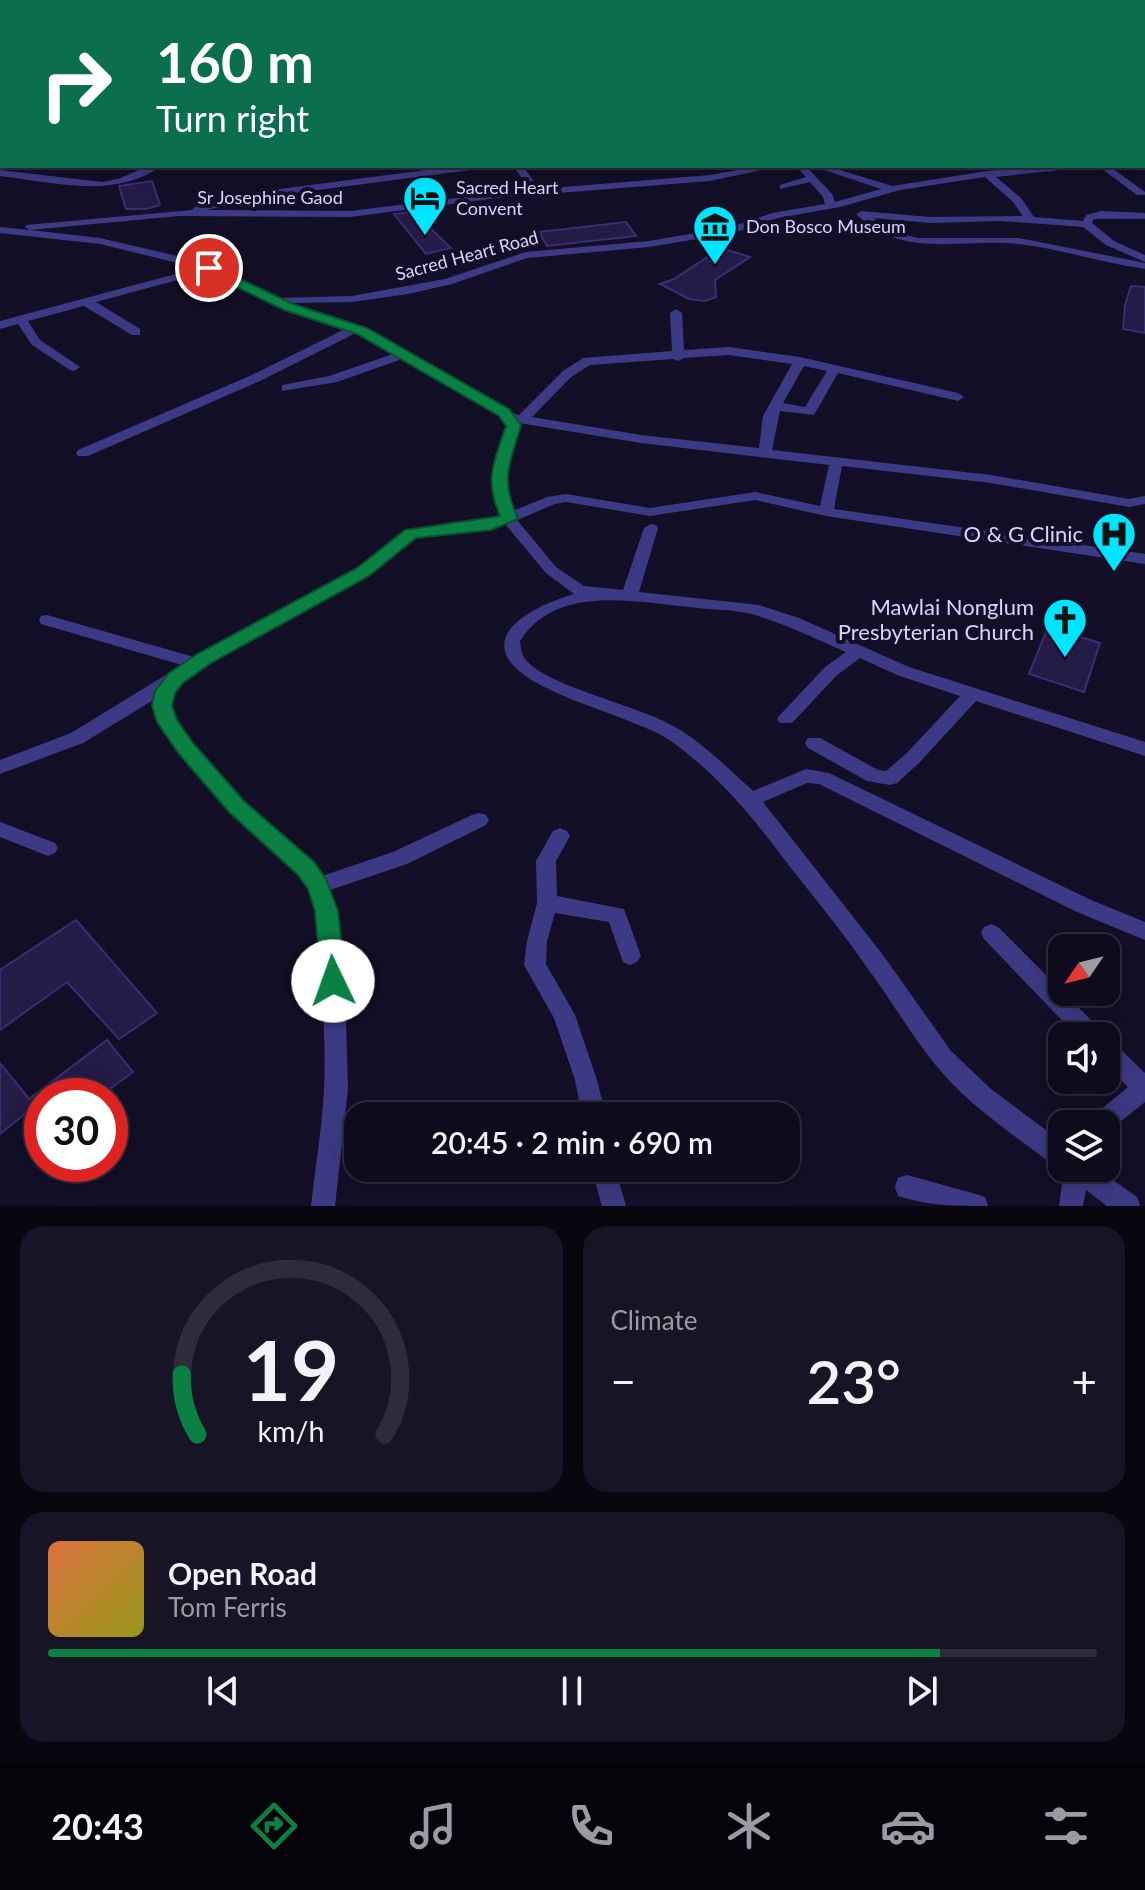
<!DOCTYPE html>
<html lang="en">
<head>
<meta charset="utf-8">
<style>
	body { margin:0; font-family:Lato,sans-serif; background:#171425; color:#f1f3f6; height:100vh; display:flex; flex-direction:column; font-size:30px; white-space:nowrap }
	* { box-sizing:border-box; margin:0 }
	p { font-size:26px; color:#9b9ba3 }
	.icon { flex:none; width:44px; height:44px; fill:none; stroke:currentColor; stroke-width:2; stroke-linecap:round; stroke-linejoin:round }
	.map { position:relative; height:1206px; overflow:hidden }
	.panel { display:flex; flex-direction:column; gap:20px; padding:20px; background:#08060f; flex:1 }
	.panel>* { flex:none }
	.banner { position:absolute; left:0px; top:0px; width:1146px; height:168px; box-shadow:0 4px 20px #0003,0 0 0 2px #2e2b3b; background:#0b6e4f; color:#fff; overflow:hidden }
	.needle { width:52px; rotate:235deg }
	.controls { position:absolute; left:1048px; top:934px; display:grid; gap:16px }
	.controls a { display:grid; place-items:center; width:72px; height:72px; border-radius:16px; background:#0e0b1c; box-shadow:0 4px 20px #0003,0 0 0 2px #2e2b3b; font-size:40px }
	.speed { position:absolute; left:24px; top:1078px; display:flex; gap:16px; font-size:40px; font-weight:700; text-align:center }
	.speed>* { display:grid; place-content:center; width:104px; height:104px; border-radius:50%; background:#0e0b1c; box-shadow:0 4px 20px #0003,0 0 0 2px #2e2b3b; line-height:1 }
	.speed .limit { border:12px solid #d22; background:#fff; color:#111 }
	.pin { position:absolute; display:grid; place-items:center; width:68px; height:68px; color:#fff; margin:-34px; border:4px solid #fff; border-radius:50%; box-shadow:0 2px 8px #0007 }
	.me { position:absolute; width:88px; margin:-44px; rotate:357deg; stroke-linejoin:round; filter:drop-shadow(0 0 6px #0008) }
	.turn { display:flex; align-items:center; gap:28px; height:168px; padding:0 24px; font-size:36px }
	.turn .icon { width:104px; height:104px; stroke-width:2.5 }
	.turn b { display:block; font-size:56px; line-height:68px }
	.big { font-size:60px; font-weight:600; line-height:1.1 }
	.panel .widget { flex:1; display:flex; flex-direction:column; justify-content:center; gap:12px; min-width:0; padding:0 28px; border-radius:24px; background:#171425 }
	.panel .dial { align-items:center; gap:0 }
	.dial svg { height:208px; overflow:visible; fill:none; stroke:#2e2b3b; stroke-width:7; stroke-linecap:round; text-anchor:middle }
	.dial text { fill:#f1f3f6; stroke:none }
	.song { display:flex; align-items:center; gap:24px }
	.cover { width:96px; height:96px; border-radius:12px; background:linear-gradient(135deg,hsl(20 70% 55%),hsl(60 70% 35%)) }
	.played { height:8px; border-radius:4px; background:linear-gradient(90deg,#0b8043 85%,#2e2b3b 85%) }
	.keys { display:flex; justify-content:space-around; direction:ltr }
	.heat { display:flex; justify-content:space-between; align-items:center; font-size:44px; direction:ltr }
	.panel .tiles { flex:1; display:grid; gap:20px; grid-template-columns:1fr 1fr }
	.widget:last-child { grid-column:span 2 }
	.trip { position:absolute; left:344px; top:1102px; width:456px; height:80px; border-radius:24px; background:#0e0b1c; box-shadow:0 4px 20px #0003,0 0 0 2px #2e2b3b; font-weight:600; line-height:80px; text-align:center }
	.menu { display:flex; height:128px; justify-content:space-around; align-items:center; background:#06040b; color:#9b9ba3 }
	.menu .icon { width:56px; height:56px }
	.menu .selected { color:#0b8043 }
	.menu b { font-size:36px; color:#f1f3f6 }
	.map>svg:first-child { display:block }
</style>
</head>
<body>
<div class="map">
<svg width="1145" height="1206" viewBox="0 0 1145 1206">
	<rect width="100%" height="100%" fill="#130f26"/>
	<path fill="#12302f" d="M852 0H1145V107L1144 2H840Z"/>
	<g fill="#241b47" stroke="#3b2d73" stroke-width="2">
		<path d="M152 181 160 205 146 209H126L119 186Z"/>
		<path d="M413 212 451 248 426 254 394 214Z"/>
		<path d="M626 222 636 236 547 246 539 232Z"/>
		<path d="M721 248 750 257 715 280 716 297 705 301 689 299 660 284 674 279Z"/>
		<path d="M1131 286 1145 287V333L1123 329 1125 305Z"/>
		<path d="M1048 627 1100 643 1084 692 1029 674Z"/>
		<path d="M76 920 157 1013 119 1039 67 982 0 1030V970Z"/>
		<path d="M107 1040 133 1072 100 1096H42V1138L25 1114 0 1134V1063L29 1099Z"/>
	</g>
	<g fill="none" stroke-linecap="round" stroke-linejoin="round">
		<g fill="#3d3a85" fill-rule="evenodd">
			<path d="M17 0H27L29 2H19Z"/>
			<path d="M0 2H3L2 6H0Z"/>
			<rect x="0" y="24" width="2" height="4"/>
			<path d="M0 93 2 94V100L0 99Z"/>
			<rect x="1144" y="116" width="1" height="6"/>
			<rect x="0" y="117" width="2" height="6"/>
			<rect x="1144" y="158" width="1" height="6"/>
			<path d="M148 166H161C114 200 53 182 0 176V170L102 182 118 179Z"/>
			<path d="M456 166H483L478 169 280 195 206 210 350 211 530 189 513 166H523L539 189 710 175 760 166H781L710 181 497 198 350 217 179 216 30 230 100 238 203 262 279 298 352 296 445 279 526 252 649 241 731 227 772 213 825 204 823 197 810 182 780 189V185L806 177 796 166H806L832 194 835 202 881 189 812 166H827L892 186 987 171 1057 166H1109L1145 192V195H1137L1098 166 996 177 1021 198 1034 217 1083 221 1086 215 1101 211 1145 213V219H1094L1092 223 1114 241 1145 255V262L1106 245 1083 227 1001 221 930 223 873 218 902 234 918 238H1019L1145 263V269C1103 263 1061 249 1019 244 962 238 902 260 856 214L861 211 930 217 1023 216 1013 202 985 177 900 190 840 207 778 218 733 233 649 247 527 258 452 284 408 294 352 302 291 303 366 328 512 413 519 415 563 371 583 358 672 351 670 313 676 309 682 313 684 350 729 347 800 357 958 393 964 397 958 401 838 373 814 415 780 411 772 450 991 475 1129 499 1145 496V504L1129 507 991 483 842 466 834 509 1145 554V564L826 516 755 500 650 516 566 502 555 504 517 520 556 567 584 586 623 590 644 528 651 524 656 525 658 528 639 592 759 605 799 618 909 667 1145 742V756L976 701 919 763 897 783 890 785 867 781 808 748 805 743 808 738H820L878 770 886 771 907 753 960 696 897 675 860 658 837 675 792 723H780L777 719 780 715 825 667 846 652C816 639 787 625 755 615 735 609 710 610 689 607 633 602 557 584 520 641 521 647 521 654 525 659 548 688 645 706 682 731 708 748 730 770 753 791L806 769 829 773 1091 900 1145 922V940L1077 912 819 784 807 783 763 802 883 955 951 1051 991 1089 1062 1142 1064 1168 1053 1165C1013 1134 966 1104 934 1063 910 1033 891 1000 868 969 844 934 817 901 791 868 754 819 722 778 671 741 633 714 516 693 505 651 497 621 553 600 574 594L546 573 505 524 491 529 415 537 368 575 210 663 182 682 173 693 171 706 175 720 192 744 244 801 313 862 322 876 393 852 472 815 479 813 486 815 489 820 486 825 407 864 330 890 337 911 344 955 348 1089 335 1206H311C315 1168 322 1129 324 1090 326 1058 323 1025 323 992 322 958 325 915 306 885 288 856 256 836 232 812 210 791 149 729 155 699L83 743 0 774V760L71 733 182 665 41 624 39 620 41 616 47 615 194 657 358 569 406 530 488 521 500 516C485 479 495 461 507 425L499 415 402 359 337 382 282 391V385L329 376 393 354 356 333 260 381 88 456H78L76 453 78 450 252 375 345 329 285 309 207 272 96 302 140 329V335H132L84 306 28 321 40 340 80 367 74 371 70 370 32 345 18 324 0 329V321L198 268 100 244 0 233V227L30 230 25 227 26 225 192 210 196 206 280 189ZM729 355 792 364 763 416 759 448 641 435 532 417 571 377 590 365 673 359 678 361 684 358ZM804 366 827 371 805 407 783 403ZM519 423 641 443 829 465 820 506 755 492 650 508 566 494 547 497 513 511C500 480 511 456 521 425Z"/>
			<path d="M0 822 55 843 58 848 55 853 48 856 0 837Z"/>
			<path d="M560 828 567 831 570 836 556 861 557 896 624 909 641 956 637 962 630 965 623 962 609 922 555 913 547 941 546 964 575 1015 597 1080 606 1116H582L575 1080 554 1018 524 965 527 941 537 903 536 861 553 831Z"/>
			<path d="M991 924 998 927 1100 1029 1103 1036H1077L984 939 981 933 984 927Z"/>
			<path d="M1106 1040 1114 1043 1145 1073V1102L1106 1133V1124H1089L1093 1116 1128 1087 1106 1065Z"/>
			<path d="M591 1168H615L626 1206H602Z"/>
			<path d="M1064 1168H1096L1137 1197 1140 1206H1107L1086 1190 1083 1206H1059Z"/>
			<path d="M907 1175 976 1194 985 1197 988 1206C957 1206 928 1206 898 1196L895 1187 898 1178Z"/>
		</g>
	</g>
	<path fill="#0b8043" stroke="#07532c" stroke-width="2" d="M209 264 293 304 367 328 509 409 521 425C509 466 500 478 518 519L491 530 416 538 369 576 211 663 183 683 175 693 172 706 177 720 193 743 244 801 314 862 326 879 338 911 346 981 342 989 333 992 325 989 321 981 315 911 308 889 298 875 229 812 179 754 157 722 152 706 155 691 169 673 197 654 357 568 405 530 500 516C484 479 494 462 506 426L499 416 357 334 284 310 204 271V265Z"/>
	<defs>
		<g id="hotel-pin" transform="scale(2.3)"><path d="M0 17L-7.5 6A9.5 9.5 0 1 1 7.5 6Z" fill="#00e5ff" stroke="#130f26"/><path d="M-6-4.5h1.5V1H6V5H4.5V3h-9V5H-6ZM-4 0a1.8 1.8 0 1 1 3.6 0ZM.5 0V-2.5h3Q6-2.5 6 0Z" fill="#111"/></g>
		<g id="museum-pin" transform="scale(2.3)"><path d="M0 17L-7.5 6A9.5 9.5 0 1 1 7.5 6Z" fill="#00e5ff" stroke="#130f26"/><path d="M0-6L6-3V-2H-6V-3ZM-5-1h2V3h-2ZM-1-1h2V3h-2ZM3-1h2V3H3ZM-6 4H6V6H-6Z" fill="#111"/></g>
		<g id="hospital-pin" transform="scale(2.3)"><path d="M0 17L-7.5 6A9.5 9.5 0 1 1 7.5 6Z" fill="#00e5ff" stroke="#130f26"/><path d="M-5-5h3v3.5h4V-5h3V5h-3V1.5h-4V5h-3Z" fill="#111"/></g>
		<g id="church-pin" transform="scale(2.3)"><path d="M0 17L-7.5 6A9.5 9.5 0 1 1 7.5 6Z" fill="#00e5ff" stroke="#130f26"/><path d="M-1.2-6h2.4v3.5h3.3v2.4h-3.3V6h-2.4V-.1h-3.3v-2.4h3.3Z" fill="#111"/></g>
	</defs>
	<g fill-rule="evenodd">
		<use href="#hotel-pin" x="425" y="198"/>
		<use href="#museum-pin" x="715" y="227"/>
		<use href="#hospital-pin" x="1114" y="534"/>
		<use href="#church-pin" x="1065" y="620"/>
	</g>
	<g text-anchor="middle" stroke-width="8" stroke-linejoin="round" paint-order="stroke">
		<g font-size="18" fill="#d9d4ff" stroke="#130f26" text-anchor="start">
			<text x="456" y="194">Sacred Heart<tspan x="456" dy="21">Convent</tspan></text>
			<text x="746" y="233">Don Bosco Museum</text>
		</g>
		<g font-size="18" fill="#d9d4ff" stroke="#130f26">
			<text x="270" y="204">Sr Josephine Gaod</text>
			<text transform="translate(467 256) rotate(-15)" y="6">Sacred Heart Road</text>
		</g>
		<g font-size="22" fill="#d9d4ff" stroke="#130f26" text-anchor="end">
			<text x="1083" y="542">O &amp; G Clinic</text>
			<text x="1034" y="615">Mawlai Nonglum<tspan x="1034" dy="25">Presbyterian Church</tspan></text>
		</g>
	</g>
</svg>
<div class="controls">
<a><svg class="needle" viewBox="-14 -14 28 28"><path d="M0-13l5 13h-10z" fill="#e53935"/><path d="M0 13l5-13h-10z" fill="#9b9ba3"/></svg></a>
<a><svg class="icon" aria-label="sound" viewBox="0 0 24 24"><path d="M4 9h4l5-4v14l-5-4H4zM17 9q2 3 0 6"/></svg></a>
<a><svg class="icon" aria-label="layers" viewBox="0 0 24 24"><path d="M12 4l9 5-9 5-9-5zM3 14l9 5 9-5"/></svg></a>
</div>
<div class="speed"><div class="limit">30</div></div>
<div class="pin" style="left:209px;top:268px;background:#d93025"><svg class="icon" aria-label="arrive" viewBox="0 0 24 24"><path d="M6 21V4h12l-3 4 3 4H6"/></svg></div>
<svg class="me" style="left:333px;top:981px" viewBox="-20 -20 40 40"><circle r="19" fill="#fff"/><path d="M0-13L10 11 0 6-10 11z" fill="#0b8043"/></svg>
<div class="trip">20:45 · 2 min · 690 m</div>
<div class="banner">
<div class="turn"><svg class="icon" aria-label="right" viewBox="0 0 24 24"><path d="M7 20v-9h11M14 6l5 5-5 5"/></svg><div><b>160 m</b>Turn right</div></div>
</div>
</div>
<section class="panel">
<div class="tiles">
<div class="widget dial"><svg viewBox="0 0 100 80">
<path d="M14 69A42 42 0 1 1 86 69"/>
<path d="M14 69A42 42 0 0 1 8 46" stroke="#0b8043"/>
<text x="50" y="56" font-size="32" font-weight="700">19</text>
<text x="50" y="72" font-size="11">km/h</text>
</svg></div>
<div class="widget"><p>Climate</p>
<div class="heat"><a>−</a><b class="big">23°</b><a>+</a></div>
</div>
<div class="widget">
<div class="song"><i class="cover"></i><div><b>Open Road</b><p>Tom Ferris</p></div></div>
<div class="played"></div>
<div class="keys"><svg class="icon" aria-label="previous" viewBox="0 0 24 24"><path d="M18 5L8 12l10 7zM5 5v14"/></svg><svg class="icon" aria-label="pause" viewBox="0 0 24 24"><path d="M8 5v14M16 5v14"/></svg><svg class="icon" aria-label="next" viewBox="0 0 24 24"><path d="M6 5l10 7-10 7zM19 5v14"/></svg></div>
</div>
</div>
</section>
<nav class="menu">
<b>20:43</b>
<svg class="icon selected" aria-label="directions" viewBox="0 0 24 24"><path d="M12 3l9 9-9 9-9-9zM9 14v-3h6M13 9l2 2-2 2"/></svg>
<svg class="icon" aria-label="music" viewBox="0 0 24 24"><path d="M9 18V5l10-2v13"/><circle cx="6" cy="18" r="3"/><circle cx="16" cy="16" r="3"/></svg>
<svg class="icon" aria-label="phone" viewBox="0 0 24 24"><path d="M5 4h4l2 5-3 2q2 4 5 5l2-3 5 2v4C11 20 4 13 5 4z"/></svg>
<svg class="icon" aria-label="climate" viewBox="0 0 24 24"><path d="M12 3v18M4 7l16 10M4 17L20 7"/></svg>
<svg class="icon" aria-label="car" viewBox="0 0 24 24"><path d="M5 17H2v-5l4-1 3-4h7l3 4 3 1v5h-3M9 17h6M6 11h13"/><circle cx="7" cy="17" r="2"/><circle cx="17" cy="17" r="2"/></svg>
<svg class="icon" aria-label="filters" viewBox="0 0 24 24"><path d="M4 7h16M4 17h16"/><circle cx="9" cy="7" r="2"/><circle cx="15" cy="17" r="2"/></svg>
</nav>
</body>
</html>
